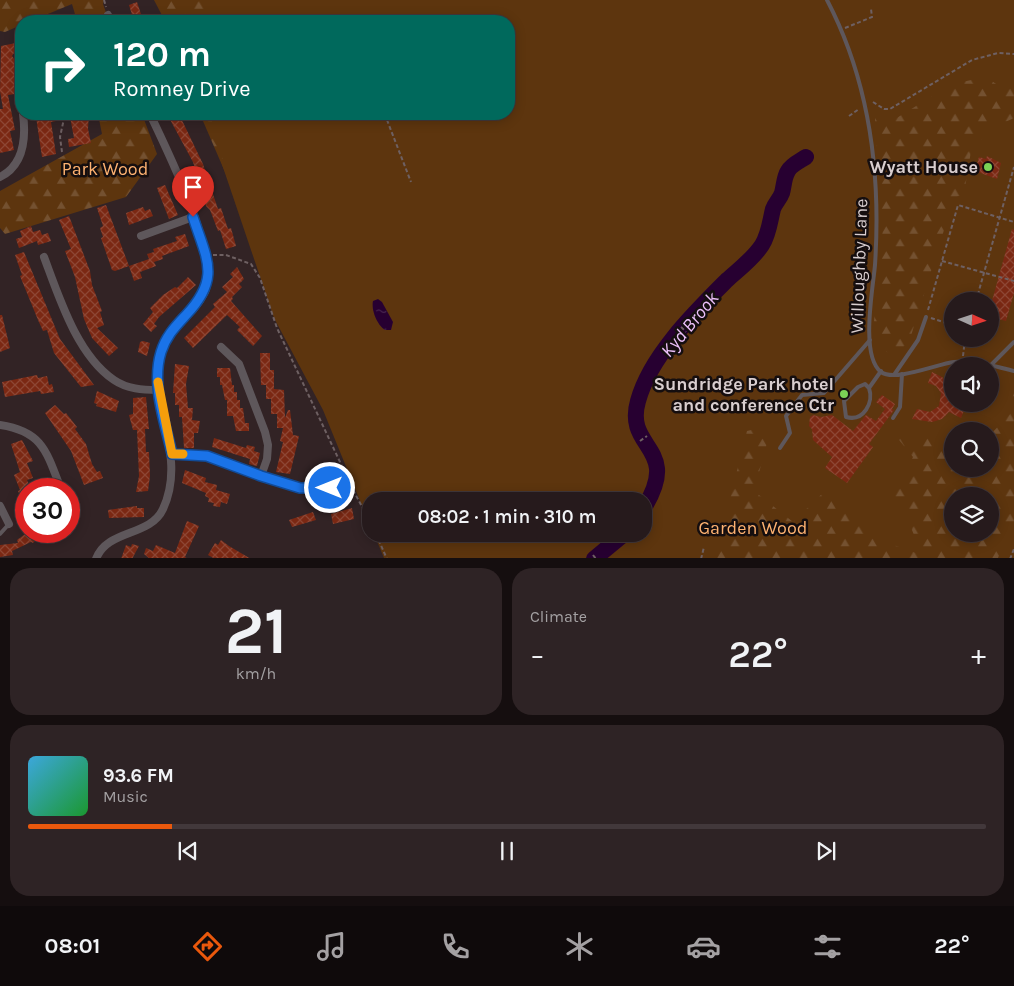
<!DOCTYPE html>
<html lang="en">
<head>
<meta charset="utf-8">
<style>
	body { margin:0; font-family:Karla,sans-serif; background:#2e2325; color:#f1f3f6; height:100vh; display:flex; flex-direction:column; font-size:19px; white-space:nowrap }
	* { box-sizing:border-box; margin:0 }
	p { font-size:16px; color:#a4a1a3 }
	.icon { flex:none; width:28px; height:28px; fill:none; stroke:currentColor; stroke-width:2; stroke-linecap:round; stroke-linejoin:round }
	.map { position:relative; height:558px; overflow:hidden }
	.panel { display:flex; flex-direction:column; gap:10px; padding:10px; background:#150e0f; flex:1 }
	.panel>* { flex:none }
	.guide { position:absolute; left:15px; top:15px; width:500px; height:105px; border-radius:20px; box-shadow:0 2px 12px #0003,0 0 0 1px #42383b; background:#00695c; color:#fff; overflow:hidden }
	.needle { width:32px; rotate:93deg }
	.controls { position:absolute; left:944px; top:292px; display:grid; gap:10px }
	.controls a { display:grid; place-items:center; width:55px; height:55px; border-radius:50%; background:#261a1c; box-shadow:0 2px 12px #0003,0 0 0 1px #42383b; font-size:25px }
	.speed { position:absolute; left:15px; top:478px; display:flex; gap:10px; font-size:25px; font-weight:700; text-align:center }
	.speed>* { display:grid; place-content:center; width:65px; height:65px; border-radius:50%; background:#261a1c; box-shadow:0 2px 12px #0003,0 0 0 1px #42383b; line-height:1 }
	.speed .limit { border:8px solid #d22; background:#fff; color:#111 }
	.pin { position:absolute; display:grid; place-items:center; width:42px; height:42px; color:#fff; margin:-51px -21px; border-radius:50% 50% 50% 0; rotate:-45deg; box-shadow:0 0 5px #0007 }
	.pin .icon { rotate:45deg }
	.me { position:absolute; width:55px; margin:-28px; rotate:270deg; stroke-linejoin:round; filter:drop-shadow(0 0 4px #0008) }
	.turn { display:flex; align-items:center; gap:18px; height:105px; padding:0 15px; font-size:22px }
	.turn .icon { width:65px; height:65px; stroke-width:2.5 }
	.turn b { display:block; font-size:35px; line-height:42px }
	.big { font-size:38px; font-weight:600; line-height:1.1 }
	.panel .card { flex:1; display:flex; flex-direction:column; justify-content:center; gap:8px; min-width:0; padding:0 18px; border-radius:20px; background:#2e2325 }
	.panel .dial { align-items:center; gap:0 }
	.dial b { font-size:65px; line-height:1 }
	.song { display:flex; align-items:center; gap:15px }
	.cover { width:60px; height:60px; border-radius:8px; background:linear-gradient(135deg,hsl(200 70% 55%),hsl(130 70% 35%)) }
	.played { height:5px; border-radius:2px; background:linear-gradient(90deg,#ea580c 15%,#42383b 15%) }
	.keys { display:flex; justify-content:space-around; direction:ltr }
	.heat { display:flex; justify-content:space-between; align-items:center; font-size:28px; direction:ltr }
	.panel .tiles { flex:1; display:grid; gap:10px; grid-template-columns:1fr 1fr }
	.card:last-child { grid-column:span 2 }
	.trip { position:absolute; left:362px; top:492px; width:290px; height:50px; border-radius:20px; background:#261a1c; box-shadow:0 2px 12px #0003,0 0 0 1px #42383b; font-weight:600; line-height:50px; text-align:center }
	.tabs { display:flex; height:80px; justify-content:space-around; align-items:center; background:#0f0a0b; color:#a4a1a3 }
	.tabs .icon { width:35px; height:35px }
	.tabs .selected { color:#ea580c }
	.tabs b { font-size:22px; color:#f1f3f6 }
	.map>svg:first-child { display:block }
</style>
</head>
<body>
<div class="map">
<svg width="1014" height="559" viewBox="0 0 1014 559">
	<defs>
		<pattern id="forest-firs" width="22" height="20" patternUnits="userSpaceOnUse" patternTransform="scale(1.25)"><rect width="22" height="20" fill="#5d350e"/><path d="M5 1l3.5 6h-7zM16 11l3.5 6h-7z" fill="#745130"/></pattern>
		<pattern id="water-ripples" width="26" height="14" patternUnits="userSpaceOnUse" patternTransform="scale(1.25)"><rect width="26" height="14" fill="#270031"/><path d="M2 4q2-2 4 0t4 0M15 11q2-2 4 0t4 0" fill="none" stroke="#46244e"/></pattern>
		<pattern id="building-cross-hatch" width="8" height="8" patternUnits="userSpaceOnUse" patternTransform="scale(1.25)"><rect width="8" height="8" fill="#7b2813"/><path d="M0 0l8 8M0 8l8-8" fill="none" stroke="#8d4634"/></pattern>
	</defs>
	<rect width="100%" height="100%" fill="#322325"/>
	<path fill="#5d350e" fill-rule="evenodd" d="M166 0H1014V558H384L374 534H644V501H371V528L323 410 274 318 205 114H509V21H173ZM952 301H990V339H952ZM952 366H990V404H952ZM952 431H990V469H952ZM952 496H990V534H952Z"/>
	<g fill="url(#forest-firs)" fill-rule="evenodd">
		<path d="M0 0H104L103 4 109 21H77L72 4 31 21H21V25L5 32 0 31Z"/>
		<path d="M154 0H207L202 21H165Z"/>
		<path d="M986 77 999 86 1014 78V118L992 128 971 151 964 194 954 198 909 342 892 357 880 345 874 321 883 244 875 118 895 119 952 84Z"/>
		<path d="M98 114H142L157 154 126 197 5 234 0 228V191L102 134Z"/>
		<path d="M200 114H210L228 179Z"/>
		<path d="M1014 389V531L1006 537 998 558H715L747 431 772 425 754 491 793 522 826 490 857 511 871 537 922 555 910 525 892 501 913 457 895 435 935 438 948 451 952 450V469H990V435L1010 414ZM990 496V534H952V496Z"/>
	</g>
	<path fill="url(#water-ripples)" d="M378 299 382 302 393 322 391 330H385C377 325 371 310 373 301Z"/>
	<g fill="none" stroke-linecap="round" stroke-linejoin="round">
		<g stroke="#270031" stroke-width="16">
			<path d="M644 508C682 446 624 450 638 401 650 356 695 312 727 280 739 269 753 259 762 245 769 234 770 221 773 209 775 203 780 199 782 193 784 186 784 177 788 171 791 165 800 161 806 157"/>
			<path d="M594 559 624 534"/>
		</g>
	</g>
	<g fill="url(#building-cross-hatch)">
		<path d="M137 2 139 8 143 21H134L129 5Z"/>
		<path d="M21 42V51L14 53 12 56 15 60 21 59V88L14 89 15 94 8 95 15 130 10 131 14 150 0 153V109H3L0 91 1 46Z"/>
		<path d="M46 114H55L56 121 51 122 56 154 42 157 36 117Z"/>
		<path d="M72 114H89L88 129 91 143 69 147 68 139 74 138 70 117H72Z"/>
		<path d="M167 114H179L203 164 218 209 221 208 228 229 231 228 236 246 226 249 220 230 218 231 210 210 206 206 193 162Z"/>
		<path d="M987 156 1001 163 997 179 975 171 979 157 986 159Z"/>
		<path d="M165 185 178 215 169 219 157 188Z"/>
		<path d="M106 205 129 266 149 259 147 254 154 252 153 249 177 241 175 237 185 234 189 246 162 256 163 259 154 262 156 266 140 272 142 278 134 281 129 266 115 271 112 270 101 238 103 237 100 228 103 226 97 208Z"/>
		<path d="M143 207 145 211 150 209 153 216 129 225 126 213Z"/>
		<path d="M69 216 90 271 92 285 102 311 100 312 104 325 97 328 118 348 109 356 92 338 84 319 75 277 65 251 71 249 59 220Z"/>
		<path d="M31 226 33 232 40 230 42 235 48 233 51 241 38 245 37 241 19 248 16 239 22 237 20 231Z"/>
		<path d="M1012 229 1014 230V293L1006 321 990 317V308Z"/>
		<path d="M24 252 60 339 94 385 81 387 54 353 47 330 43 331 38 320 20 276 22 275 15 255Z"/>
		<path d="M237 267 244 279 239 284 242 287 232 297 233 299 231 301 262 336 253 346 237 330 240 327 227 315 193 348 184 338 215 307 213 304 227 292 222 287 233 277 230 274Z"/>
		<path d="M188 277 196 285 159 317 154 324 157 326 151 332 143 324 153 312 150 308 163 295 175 287 177 288Z"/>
		<path d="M0 315H2L10 348 0 352Z"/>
		<path d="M143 341 150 343 147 356 138 352 140 342Z"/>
		<path d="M260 353H270V370H274V389L284 390 285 418 288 410H290L293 435 299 436 290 474 276 472 283 442 280 441 283 428H277V414H271V399H266V385H261Z"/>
		<path d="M175 364 189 366 186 384 188 408H193L192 420 200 421 198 433H194V448H184L182 417H179V405H175V393H173Z"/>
		<path d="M217 368H230L232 385H234V392H237V400H240V408H243L245 423H249V431H236L233 416H227V400H225L222 385H220V377H217Z"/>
		<path d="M932 372 942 377 949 384 952 392V404L965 408 961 418 949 412 942 419 932 422 912 419 917 409 930 412 939 406 941 393 936 386 928 383Z"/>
		<path d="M37 375 38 378 47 376 49 385 52 384 54 392 41 394 40 391 5 397 2 382Z"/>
		<path d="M97 391 119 401 116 412 96 406 97 404 94 403Z"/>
		<path d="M882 395 895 404 892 409 894 410 869 444 873 447 847 483 825 468 832 457 813 440 812 429 809 426 810 417 813 415 821 417 832 415 853 431 866 415 876 421 885 409 876 402Z"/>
		<path d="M146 397 149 429H145L146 452H149L150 476 148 491 136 492 139 476 137 430H133L129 415 133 414V398Z"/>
		<path d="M55 405 64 414 66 413 77 427 75 429 86 444 92 464 97 472 100 471 103 478 84 485 71 451 45 413Z"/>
		<path d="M214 438 246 448 247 445 255 447 254 451 260 453 257 466 249 464 250 459 212 447Z"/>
		<path d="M22 440 33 461 27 463 33 478 27 480 31 489H26V511L18 491 20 490 14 475 20 472 11 444Z"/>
		<path d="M315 467 328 473 325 482 311 476Z"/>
		<path d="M185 470 206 478 205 482 217 485 216 490 230 494 227 504 221 502 220 507 213 506 214 503 208 502 209 498 205 496 206 493 182 483Z"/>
		<path d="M75 493 80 509 69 513V495Z"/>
		<path d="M137 506V508H144V517L109 518 108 510Z"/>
		<path d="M352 508 354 519 333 524 331 514Z"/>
		<path d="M313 512 316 520 292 527 289 520Z"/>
		<path d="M187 521 199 526 185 557 188 559H150L144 554 146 548 153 551 156 545 175 553Z"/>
		<path d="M29 531H44L33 543 31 542 12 551 13 555 0 557V545L18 543 17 540Z"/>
		<path d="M221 540 229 546 251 559H215L208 555 215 543 218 545Z"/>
		<path d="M132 544 139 546 132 559H121L126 545 131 547Z"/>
	</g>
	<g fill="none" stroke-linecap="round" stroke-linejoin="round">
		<g stroke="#6e6062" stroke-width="2" stroke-dasharray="4 2.5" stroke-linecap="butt">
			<path d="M104 0 106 7"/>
			<path d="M845 28 872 17 871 9"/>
			<path d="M873 102 884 109H890L972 60 998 53 1014 54"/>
			<path d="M849 116 859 109"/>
			<path d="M387 120 411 182"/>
			<path d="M62 152 60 137 65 114"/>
			<path d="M213 255H226L251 264 260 278 277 328 348 479"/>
			<path d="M942 261 1014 281"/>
			<path d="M976 301 1014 167"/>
			<path d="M928 310 958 205 1014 222"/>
			<path d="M931 318 952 325"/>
			<path d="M681 327 686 332"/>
			<path d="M963 356 965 339"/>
			<path d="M640 441 647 436"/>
			<path d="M353 490 371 523"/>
			<path d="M376 534 387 559"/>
			<path d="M593 555 596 559"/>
			<path d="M701 559 704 547"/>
			<path d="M1010 559 1014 549"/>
		</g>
		<g stroke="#5e575b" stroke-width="4">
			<path d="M827 0C870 82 881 174 875 265 873 288 860 356 881 372 895 382 937 364 954 362 975 360 995 366 1014 371"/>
			<path d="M16 56 21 55"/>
			<path d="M991 365 1014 342"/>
			<path d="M894 375 918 340 926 317"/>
			<path d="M869 388 865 384 858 387 844 401 846 417C864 422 874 402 869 388L881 371"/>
			<path d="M893 418 900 407 902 374"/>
			<path d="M780 448 790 433 786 416 802 395 824 393 870 340"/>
			<path d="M0 534 9 524"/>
		</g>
		<g stroke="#5e575b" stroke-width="8">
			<path d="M108 15 111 21"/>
			<path d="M0 177C24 165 26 137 23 114"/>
			<path d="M141 236 193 217"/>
			<path d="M44 257C59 297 77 355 114 380 127 389 143 390 158 390"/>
			<path d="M221 347 239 364 265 432 268 445 267 459 261 476"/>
			<path d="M0 425C40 431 46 449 59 484"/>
			<path d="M172 454 207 455 261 476 300 488 345 487"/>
			<path d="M0 506 9 524"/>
			<path d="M96 559C107 529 150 537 163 509 185 461 156 417 159 371 161 323 188 326 205 292 221 258 166 148 150 114"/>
		</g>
	</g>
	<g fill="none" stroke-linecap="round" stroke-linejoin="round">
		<g stroke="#114b97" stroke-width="12">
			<path id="route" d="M193 217C207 260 221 278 186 315 175 327 166 336 161 352 151 385 165 422 172 454L207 456 261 476 300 488H330"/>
		</g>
		<use href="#route" stroke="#1a73e8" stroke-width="9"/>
		<path stroke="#f59e0b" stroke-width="9" d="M158 382 172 454H183"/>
	</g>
	<g fill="#7bd156" stroke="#150e0f" stroke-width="2">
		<circle cx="988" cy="167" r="5"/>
		<circle cx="844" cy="394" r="5"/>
	</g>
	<g text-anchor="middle" stroke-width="5" stroke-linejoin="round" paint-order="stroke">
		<g font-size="18" font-weight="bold" fill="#d9cecf" stroke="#150e0f" text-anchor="end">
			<text x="978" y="173">Wyatt House</text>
			<text x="834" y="390">Sundridge Park hotel<tspan x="834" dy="21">and conference Ctr</tspan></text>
		</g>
		<g font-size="18" fill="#feb271" stroke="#150e0f">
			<text x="105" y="175">Park Wood</text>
			<text x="753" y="534">Garden Wood</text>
		</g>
		<g font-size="18" fill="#d9cecf" stroke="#150e0f">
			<text transform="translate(859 266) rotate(-88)" y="6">Willoughby Lane</text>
		</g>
		<g font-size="19" font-style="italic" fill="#ebbff8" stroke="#150e0f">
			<text transform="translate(689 324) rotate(-50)" y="7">Kyd Brook</text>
		</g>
	</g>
</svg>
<div class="controls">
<a><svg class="needle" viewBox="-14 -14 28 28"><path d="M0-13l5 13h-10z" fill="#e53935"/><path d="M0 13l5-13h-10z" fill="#a4a1a3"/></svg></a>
<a><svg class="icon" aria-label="sound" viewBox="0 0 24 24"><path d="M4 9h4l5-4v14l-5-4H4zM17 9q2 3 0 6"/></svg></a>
<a><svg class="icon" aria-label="search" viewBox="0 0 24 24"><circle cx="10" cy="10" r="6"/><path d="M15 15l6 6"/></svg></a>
<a><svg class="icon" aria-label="layers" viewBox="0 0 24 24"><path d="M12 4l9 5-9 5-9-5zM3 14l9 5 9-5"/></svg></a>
</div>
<div class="speed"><div class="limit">30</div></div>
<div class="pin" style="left:193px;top:217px;background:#d93025"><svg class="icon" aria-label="arrive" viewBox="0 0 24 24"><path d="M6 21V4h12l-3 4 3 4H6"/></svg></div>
<svg class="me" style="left:330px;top:488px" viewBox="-20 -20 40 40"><circle r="17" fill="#1a73e8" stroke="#fff" stroke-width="3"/><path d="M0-11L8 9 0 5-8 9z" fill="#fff"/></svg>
<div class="trip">08:02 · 1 min · 310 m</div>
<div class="guide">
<div class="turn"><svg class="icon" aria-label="right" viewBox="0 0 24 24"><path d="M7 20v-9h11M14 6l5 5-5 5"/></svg><div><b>120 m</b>Romney Drive</div></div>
</div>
</div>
<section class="panel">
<div class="tiles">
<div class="card dial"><b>21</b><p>km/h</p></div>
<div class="card"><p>Climate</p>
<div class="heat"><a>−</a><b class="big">22°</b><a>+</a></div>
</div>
<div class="card">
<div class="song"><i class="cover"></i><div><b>93.6 FM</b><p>Music</p></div></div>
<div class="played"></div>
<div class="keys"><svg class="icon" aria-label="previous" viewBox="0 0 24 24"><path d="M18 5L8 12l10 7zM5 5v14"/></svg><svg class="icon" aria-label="pause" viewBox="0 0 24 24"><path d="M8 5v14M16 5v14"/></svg><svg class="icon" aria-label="next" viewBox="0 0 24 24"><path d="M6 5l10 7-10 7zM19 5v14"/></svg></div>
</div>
</div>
</section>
<nav class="tabs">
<b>08:01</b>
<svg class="icon selected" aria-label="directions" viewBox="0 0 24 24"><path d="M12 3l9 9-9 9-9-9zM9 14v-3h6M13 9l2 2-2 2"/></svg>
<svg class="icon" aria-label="music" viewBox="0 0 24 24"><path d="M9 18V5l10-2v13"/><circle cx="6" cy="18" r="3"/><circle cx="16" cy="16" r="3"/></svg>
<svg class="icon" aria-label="phone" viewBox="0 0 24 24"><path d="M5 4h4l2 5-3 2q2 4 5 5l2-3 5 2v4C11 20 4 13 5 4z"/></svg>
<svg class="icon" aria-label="climate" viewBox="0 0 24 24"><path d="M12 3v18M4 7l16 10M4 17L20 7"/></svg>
<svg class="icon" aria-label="car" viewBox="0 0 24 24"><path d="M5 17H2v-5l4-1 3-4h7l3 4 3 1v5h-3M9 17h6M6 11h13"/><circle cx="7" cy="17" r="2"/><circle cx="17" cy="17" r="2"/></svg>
<svg class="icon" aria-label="filters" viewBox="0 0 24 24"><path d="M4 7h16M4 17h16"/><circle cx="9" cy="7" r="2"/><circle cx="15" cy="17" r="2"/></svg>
<b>22°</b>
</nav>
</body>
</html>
